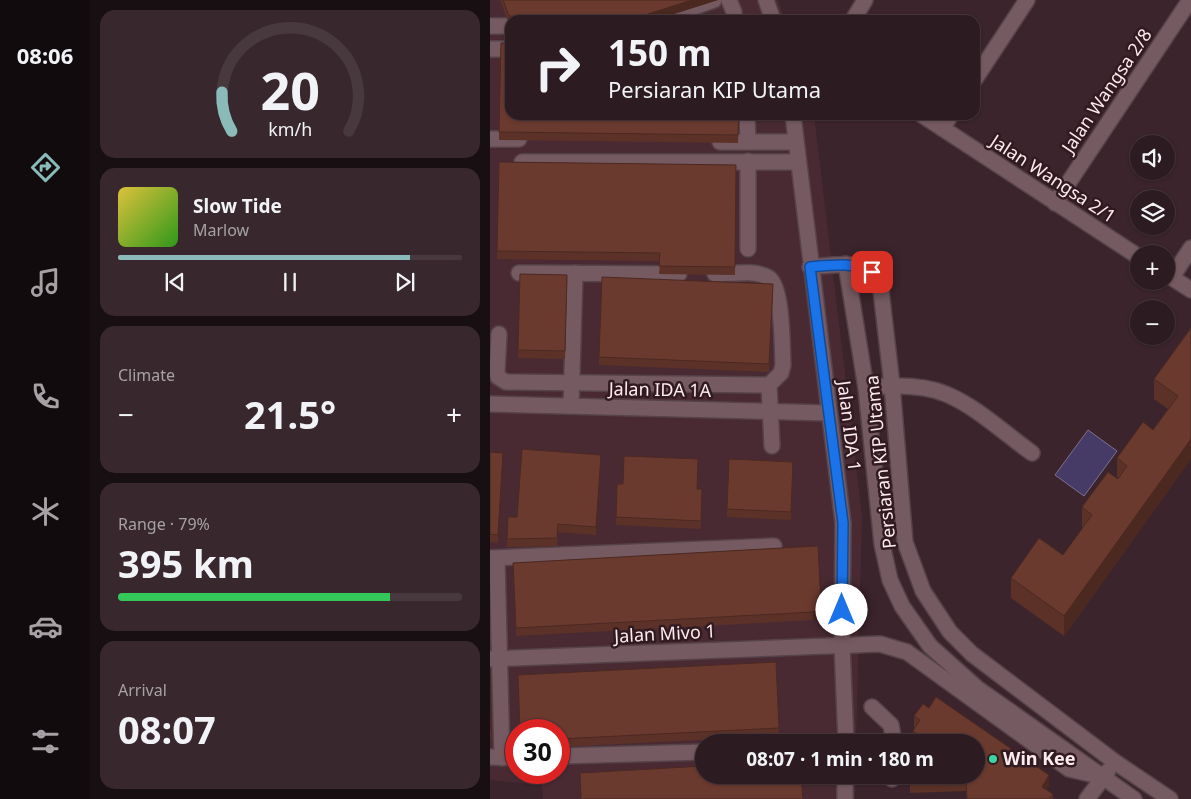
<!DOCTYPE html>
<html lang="en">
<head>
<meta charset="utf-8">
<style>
	body { margin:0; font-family:"Noto Sans",sans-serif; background:#38282d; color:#f1f3f6; height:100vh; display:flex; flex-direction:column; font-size:19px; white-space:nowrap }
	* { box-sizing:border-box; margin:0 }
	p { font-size:16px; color:#a6a1a5 }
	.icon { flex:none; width:28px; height:28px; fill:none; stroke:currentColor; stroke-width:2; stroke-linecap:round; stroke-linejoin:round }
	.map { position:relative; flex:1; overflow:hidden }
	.sheet { display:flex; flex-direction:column; gap:10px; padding:10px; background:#180f12; width:400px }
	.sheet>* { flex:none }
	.top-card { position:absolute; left:15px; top:15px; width:475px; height:105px; border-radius:15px; box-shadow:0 1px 4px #0004,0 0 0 1px #48393e; background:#2c1b20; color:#f1f3f6; overflow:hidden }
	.fabs { position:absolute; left:640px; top:135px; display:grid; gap:10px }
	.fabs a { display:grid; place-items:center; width:45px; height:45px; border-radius:50%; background:#2c1b20; box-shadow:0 1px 4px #0004,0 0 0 1px #48393e; font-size:25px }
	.speed { position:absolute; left:15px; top:719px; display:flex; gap:10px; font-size:25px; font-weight:700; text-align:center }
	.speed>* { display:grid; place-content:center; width:65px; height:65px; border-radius:50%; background:#2c1b20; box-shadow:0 1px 4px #0004,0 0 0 1px #48393e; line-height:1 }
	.speed .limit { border:8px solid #d22; background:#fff; color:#111 }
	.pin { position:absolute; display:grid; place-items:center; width:42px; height:42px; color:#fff; margin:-21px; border-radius:10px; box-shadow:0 2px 8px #0006 }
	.me { position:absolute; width:55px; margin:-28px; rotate:0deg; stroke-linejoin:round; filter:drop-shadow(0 0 4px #0008) }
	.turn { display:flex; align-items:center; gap:18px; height:105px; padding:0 20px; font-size:22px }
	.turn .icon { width:65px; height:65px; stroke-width:2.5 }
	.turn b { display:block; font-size:35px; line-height:42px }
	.big { font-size:38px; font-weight:700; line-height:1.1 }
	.sheet .tile { flex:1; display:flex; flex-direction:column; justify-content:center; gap:8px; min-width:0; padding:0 18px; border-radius:15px; background:#38282d }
	.sheet .dial { align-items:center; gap:0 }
	.dial svg { height:130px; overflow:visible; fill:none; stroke:#48393e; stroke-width:7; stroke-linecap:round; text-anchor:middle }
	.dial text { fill:#f1f3f6; stroke:none }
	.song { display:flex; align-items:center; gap:15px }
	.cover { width:60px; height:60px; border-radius:8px; background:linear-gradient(135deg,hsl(50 70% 55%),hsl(110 70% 35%)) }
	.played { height:5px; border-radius:2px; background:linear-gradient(90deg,#8bbbb9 85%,#48393e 85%) }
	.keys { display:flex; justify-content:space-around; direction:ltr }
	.heat { display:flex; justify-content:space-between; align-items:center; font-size:28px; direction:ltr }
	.charge { height:8px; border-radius:4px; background:linear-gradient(90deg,#34c759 79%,#48393e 0) }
	.trip { position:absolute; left:205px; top:734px; width:290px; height:50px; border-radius:25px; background:#2c1b20; box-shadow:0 1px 4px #0004,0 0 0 1px #48393e; font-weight:700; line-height:50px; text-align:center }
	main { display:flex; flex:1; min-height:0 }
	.menu { display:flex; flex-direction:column; width:90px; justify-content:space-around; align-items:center; background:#120b0d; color:#a6a1a5 }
	.menu .icon { width:35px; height:35px }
	.menu .on { color:#8bbbb9 }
	.menu b { font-size:22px; color:#f1f3f6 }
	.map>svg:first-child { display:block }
</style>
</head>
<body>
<main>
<nav class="menu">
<b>08:06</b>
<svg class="icon on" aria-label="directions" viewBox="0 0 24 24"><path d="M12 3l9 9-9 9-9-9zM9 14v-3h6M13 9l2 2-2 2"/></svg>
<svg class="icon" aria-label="music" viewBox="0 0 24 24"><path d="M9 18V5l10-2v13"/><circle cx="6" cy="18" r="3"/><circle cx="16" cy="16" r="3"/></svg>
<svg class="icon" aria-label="phone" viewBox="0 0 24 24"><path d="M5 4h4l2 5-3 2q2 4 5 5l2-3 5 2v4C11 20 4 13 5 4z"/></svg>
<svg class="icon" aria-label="climate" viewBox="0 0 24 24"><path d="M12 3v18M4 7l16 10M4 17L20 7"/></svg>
<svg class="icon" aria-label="car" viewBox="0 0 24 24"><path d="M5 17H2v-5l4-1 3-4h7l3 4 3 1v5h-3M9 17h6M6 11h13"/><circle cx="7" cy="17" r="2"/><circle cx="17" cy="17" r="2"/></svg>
<svg class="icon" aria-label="filters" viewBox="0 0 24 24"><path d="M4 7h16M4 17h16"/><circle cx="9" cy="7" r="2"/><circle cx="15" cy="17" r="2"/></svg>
</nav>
<section class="sheet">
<div class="tile dial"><svg viewBox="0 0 100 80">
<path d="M14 69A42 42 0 1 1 86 69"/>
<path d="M14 69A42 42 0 0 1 8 45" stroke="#8bbbb9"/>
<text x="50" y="56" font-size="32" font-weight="700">20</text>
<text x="50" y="72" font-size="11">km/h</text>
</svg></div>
<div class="tile">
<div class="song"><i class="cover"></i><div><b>Slow Tide</b><p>Marlow</p></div></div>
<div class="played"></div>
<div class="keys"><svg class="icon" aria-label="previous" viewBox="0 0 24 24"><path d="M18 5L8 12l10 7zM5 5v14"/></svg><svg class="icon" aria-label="pause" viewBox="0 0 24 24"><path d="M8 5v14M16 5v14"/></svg><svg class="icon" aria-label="next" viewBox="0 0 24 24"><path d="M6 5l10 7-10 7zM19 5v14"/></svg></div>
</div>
<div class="tile"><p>Climate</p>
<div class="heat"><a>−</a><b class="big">21.5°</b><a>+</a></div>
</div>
<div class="tile"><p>Range · 79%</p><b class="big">395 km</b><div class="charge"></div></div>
<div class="tile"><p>Arrival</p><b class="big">08:07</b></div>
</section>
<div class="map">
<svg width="701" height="799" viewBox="0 0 701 799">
	<rect width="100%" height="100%" fill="#3b242b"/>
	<path fill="#492a33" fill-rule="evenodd" d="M0 0H288L295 20H20V115H324L372 516 366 742H214V775H366L365 799H53L52 785 0 780ZM26 730H69V772H26Z"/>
	<path fill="#463b66" stroke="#7d708f" d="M598 430 627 451 594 496 565 475Z"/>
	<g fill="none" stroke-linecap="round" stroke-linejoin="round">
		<g stroke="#564249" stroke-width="18">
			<g id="minor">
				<path d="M239 0 244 12"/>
				<path d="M276 0 283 20"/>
				<path d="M168 20 224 0"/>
				<path d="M363 20 375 0"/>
				<path d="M0 26H20"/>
				<path d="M0 49H20"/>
				<path d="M485 79 537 0"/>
				<path d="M257 115 258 142"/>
				<path d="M303 115 353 523 352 645 356 742"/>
				<path d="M432 115 649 257"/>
				<path d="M452 128 461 115"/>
				<path d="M0 139H29"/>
				<path d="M230 142H306"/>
				<path d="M258 161V249"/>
				<path d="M32 162H308"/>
				<path d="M565 203 700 0"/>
				<path d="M356 264 376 388 392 544 400 580 412 606 440 646 487 688 644 799"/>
				<path d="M320 267C347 265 372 258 390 282L402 385 415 542 433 591 460 632 482 654 625 762 680 799"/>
				<path d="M29 273 189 274"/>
				<path d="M225 274C240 274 266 269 279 278 293 288 292 347 293 365L291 373 279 385 282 446"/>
				<path d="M676 274 701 290"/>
				<path d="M682 277 701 248"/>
				<path d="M9 334 7 372 8 377 16 382 279 385"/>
				<path d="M376 388C402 385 431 384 456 394 487 407 514 433 542 453"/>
				<path d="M0 404 338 413"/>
				<path d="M81 406 85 273"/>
				<path d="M0 558 284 546"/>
				<path d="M7 559 12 758"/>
				<path d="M0 659 390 644 417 652 579 769 613 777"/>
				<path d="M382 707 401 725 404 742"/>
				<path d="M69 756 214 752"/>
				<path d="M0 757 26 758"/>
				<path d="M402 779V775"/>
				<path d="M355 799V775"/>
				<path d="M597 799 618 771"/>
			</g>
		</g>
		<use href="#minor" stroke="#755a61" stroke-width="15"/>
	</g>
	<g fill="#5c3228">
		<path d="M10 0H228L165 20H20V24H19Z"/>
		<path d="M11 43 249 115 248 143 9 140Z"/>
		<path d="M9 162 246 165 245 275 169 274 170 261 7 259Z"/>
		<path d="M30 274 77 275 75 359 28 358Z"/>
		<path d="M283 292 279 372 109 365V357Z"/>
		<path d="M701 328V459L574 636 521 598V578L573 555 593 528 592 527V507L628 478 627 477V458L663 430 678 409 664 399V379Z"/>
		<path d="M0 452 13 461 8 543 0 542Z"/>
		<path d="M111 463 106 535 68 532 67 546 17 547V539Z"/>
		<path d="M208 467 207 489 212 497 211 529 126 525V517L133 484Z"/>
		<path d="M303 471 301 520 237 517V509Z"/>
		<path d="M328 546 331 614 323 620 26 636 23 563Z"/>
		<path d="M0 675 1 731V739H0Z"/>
		<path d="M446 697 559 775V786L556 790 563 794V799H477L476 791 420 793V783L423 775H486V742H424L423 741V731L425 728 424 727V716L433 704 439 708Z"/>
		<path d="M289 728V736L69 747V730Z"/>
	</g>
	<g fill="#4b2921">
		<path d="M202 0H228L165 20H139Z"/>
		<path d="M701 439V459L574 636V616Z"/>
		<path d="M13 453V461L8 543V535Z"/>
		<path d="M111 455V463L106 535V527Z"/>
		<path d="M331 605V614L323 620V612Z"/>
		<path d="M559 775V786L552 798V787Z"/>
	</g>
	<g fill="#6b3a2f" stroke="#4b2921">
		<path d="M13 0H202L139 20 19 16Z"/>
		<path d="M11 43H20V115H249L248 135 9 132Z"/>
		<path d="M9 162 246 165 245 267 169 266 170 253 7 251Z"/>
		<path d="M30 274 77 275 75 351 28 350Z"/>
		<path d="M112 277 283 284 279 364 109 357Z"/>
		<path d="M701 328V439L574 616 521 578 549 538 573 555 602 515 592 507 618 472 628 479 637 466 627 458 653 422 663 430 688 396 664 379Z"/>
		<path d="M32 449 111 455 106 527 68 524 67 538 17 539 18 517H27Z"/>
		<path d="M0 452 13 453 8 535 0 534Z"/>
		<path d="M134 456 208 459 207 489H212L211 521 126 517 127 484H133Z"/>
		<path d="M239 459 303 462 301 512 237 509Z"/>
		<path d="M328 546 331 605 323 612 26 628 23 563Z"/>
		<path d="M286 662 289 728 69 739V730H30L28 675Z"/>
		<path d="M0 675 1 731 0 730Z"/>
		<path d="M446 697 559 775 552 787 563 794 559 799H477L476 781 420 783 423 775H486V742H436L437 740 423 731 430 720 424 716 433 704 439 708Z"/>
		<path d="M214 766V775H311L313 799H91L90 773Z"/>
	</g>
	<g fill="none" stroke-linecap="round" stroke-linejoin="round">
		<g stroke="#114b97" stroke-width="12">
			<path id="route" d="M352 610 353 523 320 267C342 265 363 262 382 272"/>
		</g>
		<use href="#route" stroke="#1a73e8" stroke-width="9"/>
	</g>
	<circle fill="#3dd4a3" stroke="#311b21" stroke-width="2" cx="503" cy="759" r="5"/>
	<g text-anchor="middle" stroke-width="5" stroke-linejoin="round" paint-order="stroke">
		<g font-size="18" fill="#fcebef" stroke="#311b21">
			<text transform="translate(617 91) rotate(-56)" y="6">Jalan Wangsa 2/8</text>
			<text transform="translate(563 179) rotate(33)" y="6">Jalan Wangsa 2/1</text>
			<text transform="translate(170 390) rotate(1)" y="6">Jalan IDA 1A</text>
			<text transform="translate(359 426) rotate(83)" y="6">Jalan IDA 1</text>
			<text transform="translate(391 462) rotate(-96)" y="6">Persiaran KIP Utama</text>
			<text transform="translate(175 634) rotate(-3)" y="6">Jalan Mivo 1</text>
		</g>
		<g font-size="18" font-weight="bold" fill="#fcebef" stroke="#311b21" text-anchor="start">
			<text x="513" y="765">Win Kee</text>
		</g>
	</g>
</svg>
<div class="fabs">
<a><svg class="icon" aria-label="sound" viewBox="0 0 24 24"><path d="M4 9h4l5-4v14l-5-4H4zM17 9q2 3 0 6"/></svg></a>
<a><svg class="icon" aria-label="layers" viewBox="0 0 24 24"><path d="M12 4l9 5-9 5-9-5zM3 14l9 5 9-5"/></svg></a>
<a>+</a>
<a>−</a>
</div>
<div class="speed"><div class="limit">30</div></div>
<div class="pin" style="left:382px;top:272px;background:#d93025"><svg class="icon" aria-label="arrive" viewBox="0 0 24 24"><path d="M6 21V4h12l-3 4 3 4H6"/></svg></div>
<svg class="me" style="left:352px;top:610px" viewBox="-20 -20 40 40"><circle r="19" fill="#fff"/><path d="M0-13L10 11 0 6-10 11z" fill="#1a73e8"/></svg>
<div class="trip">08:07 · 1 min · 180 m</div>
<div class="top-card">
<div class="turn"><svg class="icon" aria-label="right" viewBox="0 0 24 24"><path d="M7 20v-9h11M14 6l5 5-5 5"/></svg><div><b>150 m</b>Persiaran KIP Utama</div></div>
</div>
</div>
</main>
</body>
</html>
